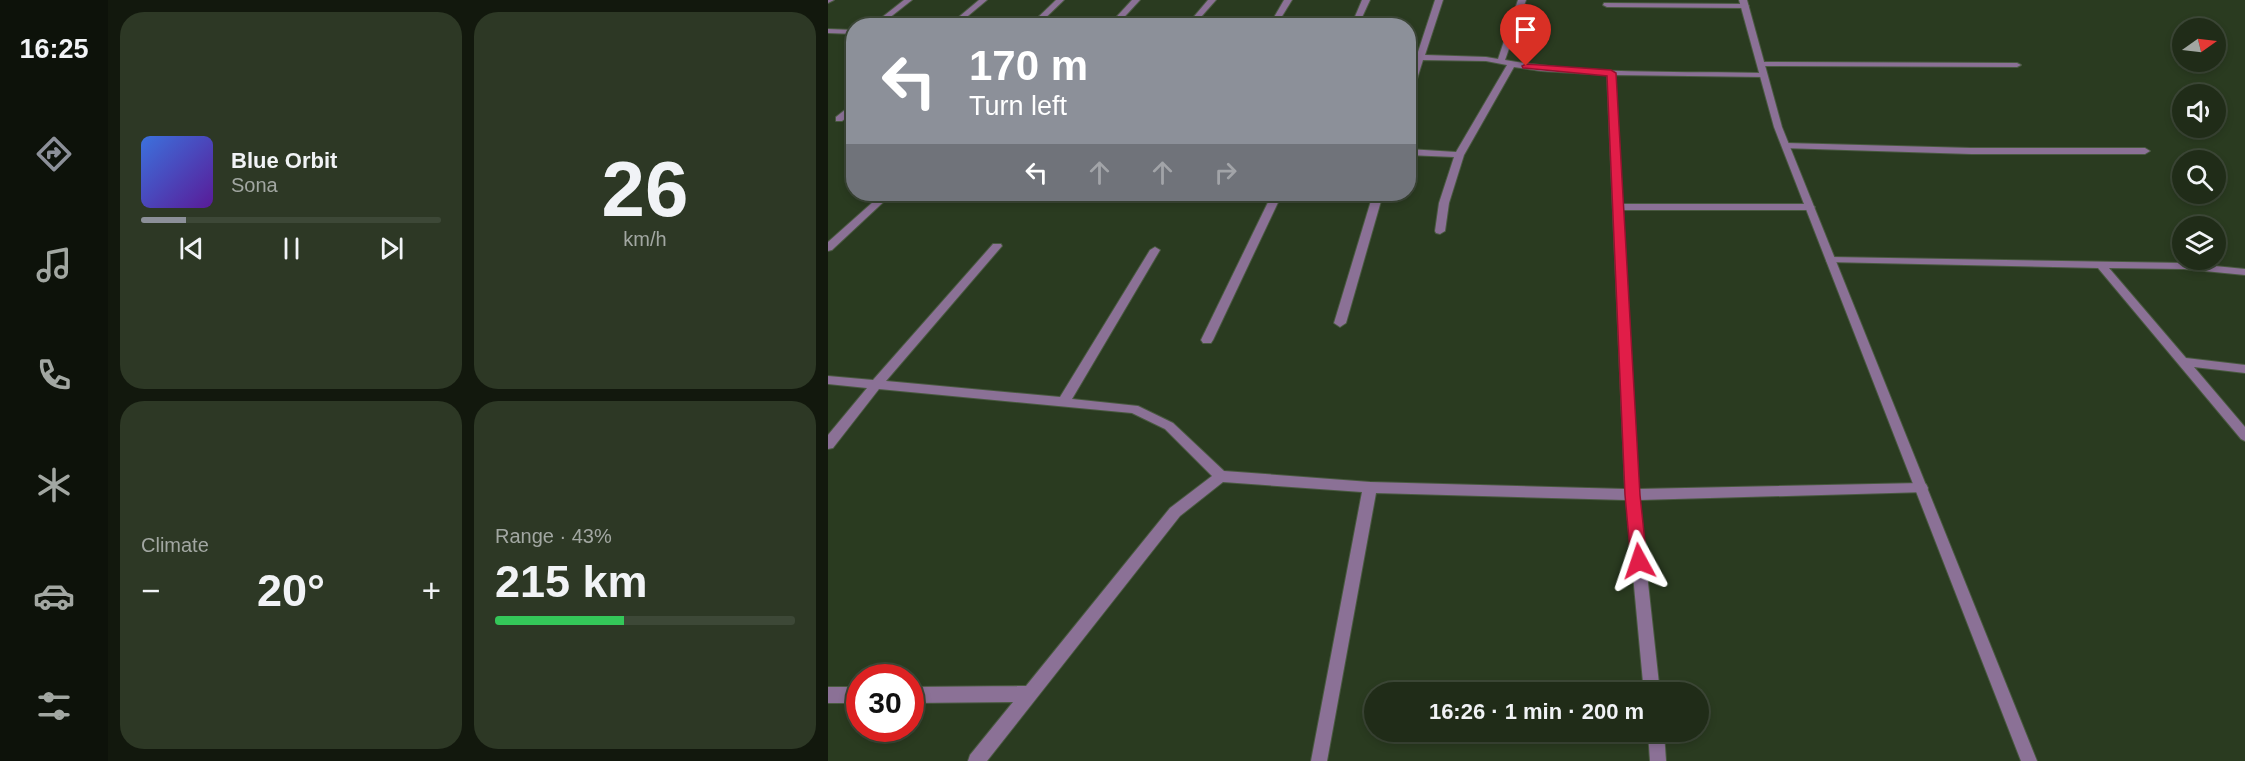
<!DOCTYPE html>
<html lang="en">
<head>
<meta charset="utf-8">
<style>
	body { margin:0; font-family:Helvetica,sans-serif; background:#2d3825; color:#f1f3f6; height:100vh; display:flex; flex-direction:column; font-size:22px; white-space:nowrap }
	* { box-sizing:border-box; margin:0 }
	p { font-size:20px; color:#a2a7a2 }
	.icon { flex:none; width:33px; height:33px; fill:none; stroke:currentColor; stroke-width:2; stroke-linecap:round; stroke-linejoin:round }
	.map { position:relative; flex:1; overflow:hidden }
	.drawer { display:flex; flex-direction:column; gap:12px; padding:12px; background:#12180d; width:720px }
	.drawer>* { flex:none }
	.banner { position:absolute; left:18px; top:18px; width:570px; height:183px; border-radius:24px; box-shadow:0 3px 9px #0003,0 0 0 2px #3d4837; background:#8c9099; color:#fff; overflow:hidden }
	.needle { width:39px; rotate:76deg }
	.buttons { position:absolute; left:1344px; top:18px; display:grid; gap:12px }
	.buttons a { display:grid; place-items:center; width:54px; height:54px; border-radius:50%; background:#202c18; box-shadow:0 3px 9px #0003,0 0 0 2px #3d4837; font-size:30px }
	.speed { position:absolute; left:18px; top:664px; display:flex; gap:12px; font-size:30px; font-weight:700; text-align:center }
	.speed>* { display:grid; place-content:center; width:78px; height:78px; border-radius:50%; background:#202c18; box-shadow:0 3px 9px #0003,0 0 0 2px #3d4837; line-height:1 }
	.speed .limit { border:9px solid #d22; background:#fff; color:#111 }
	.pin { position:absolute; display:grid; place-items:center; width:51px; height:51px; color:#fff; margin:-62px -26px; border-radius:50% 50% 50% 0; rotate:-45deg; box-shadow:0 0 6px #0007 }
	.pin .icon { rotate:45deg }
	.me { position:absolute; width:66px; margin:-33px; rotate:355deg; stroke-linejoin:round; filter:drop-shadow(0 0 4px #0008) }
	.turn { display:flex; align-items:center; gap:21px; height:126px; padding:0 24px; font-size:27px }
	.turn .icon { width:78px; height:78px; stroke-width:2.5 }
	.turn b { display:block; font-size:42px; line-height:51px }
	.lanes { display:flex; align-items:center; height:57px; padding:0 24px; background:#0003; justify-content:center; gap:30px; direction:ltr }
	.lanes .off { opacity:.35 }
	.big { font-size:45px; font-weight:700; line-height:1.1 }
	.drawer .tile { flex:1; display:flex; flex-direction:column; justify-content:center; gap:9px; min-width:0; padding:0 21px; border-radius:24px; background:#2d3825 }
	.drawer .dial { align-items:center; gap:0 }
	.dial b { font-size:78px; line-height:1 }
	.song { display:flex; align-items:center; gap:18px }
	.cover { width:72px; height:72px; border-radius:9px; background:linear-gradient(135deg,hsl(220 70% 55%),hsl(270 70% 35%)) }
	.played { height:6px; border-radius:3px; background:linear-gradient(90deg,#8c9099 15%,#3d4837 15%) }
	.keys { display:flex; justify-content:space-around; direction:ltr }
	.heat { display:flex; justify-content:space-between; align-items:center; font-size:33px; direction:ltr }
	.charge { height:9px; border-radius:4px; background:linear-gradient(90deg,#34c759 43%,#3d4837 0) }
	.drawer .tiles { flex:1; display:grid; gap:12px; grid-template-columns:repeat(2,1fr) }
	.trip { position:absolute; left:536px; top:682px; width:345px; height:60px; border-radius:30px; background:#202c18; box-shadow:0 3px 9px #0003,0 0 0 2px #3d4837; font-weight:700; line-height:60px; text-align:center }
	main { display:flex; flex:1; min-height:0 }
	.menu { display:flex; flex-direction:column; width:108px; justify-content:space-around; align-items:center; background:#0d120a; color:#a2a7a2 }
	.menu .icon { width:42px; height:42px }
	.menu .current { color:#8c9099 }
	.menu b { font-size:27px; color:#f1f3f6 }
	.map>svg:first-child { display:block }
</style>
</head>
<body>
<main>
<nav class="menu">
<b>16:25</b>
<svg class="icon current" aria-label="directions" viewBox="0 0 24 24"><path d="M12 3l9 9-9 9-9-9zM9 14v-3h6M13 9l2 2-2 2"/></svg>
<svg class="icon" aria-label="music" viewBox="0 0 24 24"><path d="M9 18V5l10-2v13"/><circle cx="6" cy="18" r="3"/><circle cx="16" cy="16" r="3"/></svg>
<svg class="icon" aria-label="phone" viewBox="0 0 24 24"><path d="M5 4h4l2 5-3 2q2 4 5 5l2-3 5 2v4C11 20 4 13 5 4z"/></svg>
<svg class="icon" aria-label="climate" viewBox="0 0 24 24"><path d="M12 3v18M4 7l16 10M4 17L20 7"/></svg>
<svg class="icon" aria-label="car" viewBox="0 0 24 24"><path d="M5 17H2v-5l4-1 3-4h7l3 4 3 1v5h-3M9 17h6M6 11h13"/><circle cx="7" cy="17" r="2"/><circle cx="17" cy="17" r="2"/></svg>
<svg class="icon" aria-label="filters" viewBox="0 0 24 24"><path d="M4 7h16M4 17h16"/><circle cx="9" cy="7" r="2"/><circle cx="15" cy="17" r="2"/></svg>
</nav>
<section class="drawer">
<div class="tiles">
<div class="tile">
<div class="song"><i class="cover"></i><div><b>Blue Orbit</b><p>Sona</p></div></div>
<div class="played"></div>
<div class="keys"><svg class="icon" aria-label="previous" viewBox="0 0 24 24"><path d="M18 5L8 12l10 7zM5 5v14"/></svg><svg class="icon" aria-label="pause" viewBox="0 0 24 24"><path d="M8 5v14M16 5v14"/></svg><svg class="icon" aria-label="next" viewBox="0 0 24 24"><path d="M6 5l10 7-10 7zM19 5v14"/></svg></div>
</div>
<div class="tile dial"><b>26</b><p>km/h</p></div>
<div class="tile"><p>Climate</p>
<div class="heat"><a>−</a><b class="big">20°</b><a>+</a></div>
</div>
<div class="tile"><p>Range · 43%</p><b class="big">215 km</b><div class="charge"></div></div>
</div>
</section>
<div class="map">
<svg width="1417" height="761" viewBox="0 0 1417 761">
	<rect width="100%" height="100%" fill="#2a3b20"/>
	<g fill="none" stroke-linecap="round" stroke-linejoin="round">
		<g stroke="#495940" stroke-width="2">
			<path id="service" d="M776 3 917 4 921 6 917 8 779 7 775 5Z"/>
		</g>
		<g stroke="#495940" stroke-width="2">
			<g id="minor">
				<path d="M0 0H6L0 3Z"/>
				<path d="M76 0H84L51 26H43Z"/>
				<path d="M151 0H159L128 26H120Z"/>
				<path d="M228 0H236L209 26H201Z"/>
				<path d="M304 0H312L288 26H280Z"/>
				<path d="M380 0H388L365 26H358Z"/>
				<path d="M456 0H464L448 26H441Z"/>
				<path d="M534 0H542L530 26H523Z"/>
				<path d="M607 0H615L597 55 658 57 670 59 690 0H698L677 60C762 75 849 71 935 73L939 75 935 77 787 75 794 204H982L987 207 982 210H795L810 489 1093 483 1098 484 1100 488 1098 492 811 500 832 693H816L798 500 548 493 499 761H483L534 492 395 482 352 516 159 761H140L142 755 185 702 82 703V687L198 686 342 508 384 476 337 429 304 413 51 389 5 448 0 449V435L39 388 0 384V376L45 380 165 244H173L174 246 58 381 232 397 322 250 327 247 332 250 244 399 310 406 345 423 396 471 542 482 797 489 779 75 713 71 686 67 636 155 621 203 617 231 612 234 608 233 607 231 611 203 626 157 580 155V149L628 152 679 65 658 61 595 60 584 95 580 97V81L588 60 580 59V55H589Z"/>
				<path d="M0 29 26 30V34L0 33Z"/>
				<path d="M930 62 1189 63 1193 65 1189 67 933 66H930Z"/>
				<path d="M23 105H26V112L14 121H8V117Z"/>
				<path d="M958 143 1143 148H1317L1322 151 1317 154H1143L955 148V144Z"/>
				<path d="M54 194H64L4 250 0 251V242Z"/>
				<path d="M444 194H454L385 340 383 343H375L373 340Z"/>
				<path d="M545 194H555L518 323 512 327 506 323Z"/>
				<path d="M1003 257 1356 263 1417 269V275L1356 269 1281 268 1358 358 1417 365V373L1366 367 1417 427V441L1413 439 1270 268 999 262 998 260 999 258Z"/>
				<rect x="0" y="687" width="32" height="16"/>
				<path d="M820 732H836L838 761H822Z"/>
			</g>
		</g>
		<g stroke="#495940" stroke-width="2">
			<path id="tertiary" d="M911 0H919L954 127 1209 761H1193L946 127Z"/>
		</g>
		<use href="#service" fill="#8b7196" fill-rule="evenodd"/>
		<use href="#minor" fill="#8b7196" fill-rule="evenodd"/>
		<use href="#tertiary" fill="#8b7196" fill-rule="evenodd"/>
	</g>
	<path fill="#e11d48" stroke="#92132f" stroke-width="1.5" d="M698 64 783 70 788 73 812 495 819 561 817 566 811 568 805 566 803 561 797 495 779 76 695 68 694 66Z"/>
</svg>
<div class="buttons">
<a><svg class="needle" viewBox="-14 -14 28 28"><path d="M0-13l5 13h-10z" fill="#e53935"/><path d="M0 13l5-13h-10z" fill="#a2a7a2"/></svg></a>
<a><svg class="icon" aria-label="sound" viewBox="0 0 24 24"><path d="M4 9h4l5-4v14l-5-4H4zM17 9q2 3 0 6"/></svg></a>
<a><svg class="icon" aria-label="search" viewBox="0 0 24 24"><circle cx="10" cy="10" r="6"/><path d="M15 15l6 6"/></svg></a>
<a><svg class="icon" aria-label="layers" viewBox="0 0 24 24"><path d="M12 4l9 5-9 5-9-5zM3 14l9 5 9-5"/></svg></a>
</div>
<div class="speed"><div class="limit">30</div></div>
<div class="pin" style="left:698px;top:66px;background:#d93025"><svg class="icon" aria-label="arrive" viewBox="0 0 24 24"><path d="M6 21V4h12l-3 4 3 4H6"/></svg></div>
<svg class="me" style="left:811px;top:561px" viewBox="-20 -20 40 40"><path d="M0-17L14 15 0 8-14 15z" fill="#e11d48" stroke="#fff" stroke-width="4"/></svg>
<div class="trip">16:26 · 1 min · 200 m</div>
<div class="banner">
<div class="turn"><svg class="icon" aria-label="left" viewBox="0 0 24 24"><path d="M17 20v-9H6M10 6l-5 5 5 5"/></svg><div><b>170 m</b>Turn left</div></div>
<div class="lanes"><svg class="icon" aria-label="left" viewBox="0 0 24 24"><path d="M17 20v-9H6M10 6l-5 5 5 5"/></svg><svg class="icon off" aria-label="ahead" viewBox="0 0 24 24"><path d="M12 20V5M6 11l6-6 6 6"/></svg><svg class="icon off" aria-label="ahead" viewBox="0 0 24 24"><path d="M12 20V5M6 11l6-6 6 6"/></svg><svg class="icon off" aria-label="right" viewBox="0 0 24 24"><path d="M7 20v-9h11M14 6l5 5-5 5"/></svg></div>
</div>
</div>
</main>
</body>
</html>
